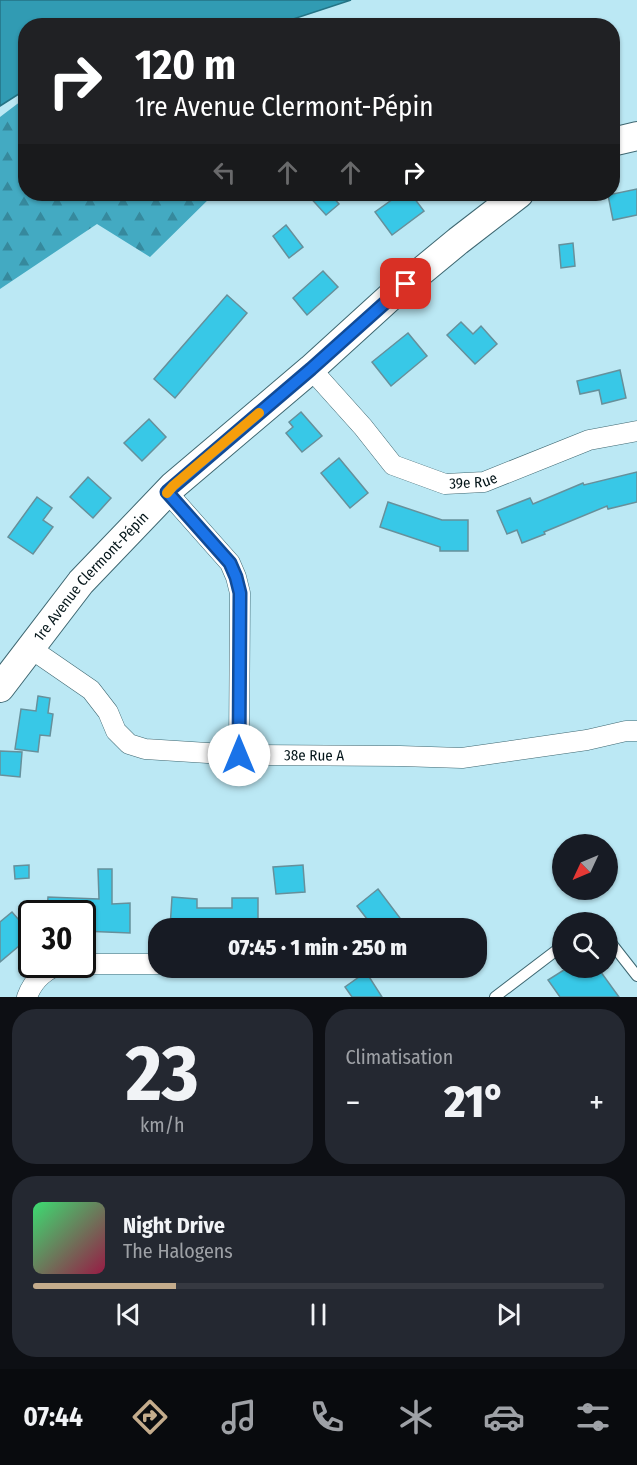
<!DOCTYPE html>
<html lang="fr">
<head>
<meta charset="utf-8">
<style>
	body { margin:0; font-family:"Fira Sans Condensed",sans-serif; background:#242831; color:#f1f3f6; height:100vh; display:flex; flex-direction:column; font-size:22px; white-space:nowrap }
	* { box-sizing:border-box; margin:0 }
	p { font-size:20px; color:#9ea1a6 }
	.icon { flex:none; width:33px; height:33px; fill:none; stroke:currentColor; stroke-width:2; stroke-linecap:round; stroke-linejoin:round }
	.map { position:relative; height:997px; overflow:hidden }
	.details { display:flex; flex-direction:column; gap:12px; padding:12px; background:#0d0f14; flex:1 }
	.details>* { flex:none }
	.hud { position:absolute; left:18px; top:18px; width:602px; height:183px; border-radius:24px; box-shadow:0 2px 4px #0004; background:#202124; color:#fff; overflow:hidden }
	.needle { width:39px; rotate:226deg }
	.fabs { position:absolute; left:552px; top:834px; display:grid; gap:12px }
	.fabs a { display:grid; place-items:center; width:66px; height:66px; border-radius:50%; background:#171b24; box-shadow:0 2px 4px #0004; font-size:30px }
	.speed { position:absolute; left:18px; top:900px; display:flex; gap:12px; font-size:30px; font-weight:700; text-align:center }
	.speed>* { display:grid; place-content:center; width:78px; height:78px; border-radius:50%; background:#171b24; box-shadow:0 2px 4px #0004; line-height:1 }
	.speed .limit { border:3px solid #111; border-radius:9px; background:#fff; color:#111 }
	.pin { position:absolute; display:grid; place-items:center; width:51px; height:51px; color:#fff; margin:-26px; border-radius:12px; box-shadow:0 3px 9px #0006 }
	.me { position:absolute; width:66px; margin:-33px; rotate:0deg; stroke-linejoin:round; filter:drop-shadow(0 0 4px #0008) }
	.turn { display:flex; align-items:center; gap:21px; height:126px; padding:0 18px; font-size:27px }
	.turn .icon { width:78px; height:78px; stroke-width:2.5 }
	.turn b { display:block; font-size:42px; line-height:51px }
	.lanes { display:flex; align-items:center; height:57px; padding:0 18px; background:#0003; justify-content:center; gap:30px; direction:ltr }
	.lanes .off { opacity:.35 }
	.big { font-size:45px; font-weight:800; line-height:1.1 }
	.details .tile { flex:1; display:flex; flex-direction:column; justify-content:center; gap:9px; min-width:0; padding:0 21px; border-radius:24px; background:#242831 }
	.details .dial { align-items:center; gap:0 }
	.dial b { font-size:78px; line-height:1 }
	.song { display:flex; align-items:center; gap:18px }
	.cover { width:72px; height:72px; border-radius:9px; background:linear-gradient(135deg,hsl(140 70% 55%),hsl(340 70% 35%)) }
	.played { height:6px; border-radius:3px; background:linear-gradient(90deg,#c4ac8c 25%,#363941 25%) }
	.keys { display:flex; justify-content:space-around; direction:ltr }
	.heat { display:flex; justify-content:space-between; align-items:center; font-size:33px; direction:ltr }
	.details .tiles { flex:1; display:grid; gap:12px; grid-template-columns:1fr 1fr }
	.tile:last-child { grid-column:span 2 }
	.trip { position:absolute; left:148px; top:918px; width:339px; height:60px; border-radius:24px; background:#171b24; box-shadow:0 2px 4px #0004; font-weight:800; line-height:60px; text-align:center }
	.tabs { display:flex; height:96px; justify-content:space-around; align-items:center; background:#090b0e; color:#9ea1a6 }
	.tabs .icon { width:42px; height:42px }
	.tabs .current { color:#c4ac8c }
	.tabs b { font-size:27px; color:#f1f3f6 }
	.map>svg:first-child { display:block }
</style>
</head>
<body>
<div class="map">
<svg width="637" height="997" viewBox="0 0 637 997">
	<defs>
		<pattern id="forest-firs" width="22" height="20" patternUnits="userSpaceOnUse" patternTransform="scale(1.5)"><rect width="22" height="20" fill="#43aac2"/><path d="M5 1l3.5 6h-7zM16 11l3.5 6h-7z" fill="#36899d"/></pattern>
	</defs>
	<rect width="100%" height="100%" fill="#bbe8f4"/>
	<path fill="url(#forest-firs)" d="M25 98 26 194H214L150 257 97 224 0 289V117Z"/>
	<path fill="#319bb3" stroke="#247385" stroke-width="1.5" d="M0 0H351L275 25 26 26 25 90 0 106Z"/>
	<g fill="#38c8e7" stroke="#66909b" stroke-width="1.5">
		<path d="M637 189V215L613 220 608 195Z"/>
		<path d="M307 194H330L339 204 326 215Z"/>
		<path d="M400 194H411L424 211 392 235 375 212Z"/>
		<path d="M286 225 303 247 289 258 273 236Z"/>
		<path d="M573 243 575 266 561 268 559 245Z"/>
		<path d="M323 271 338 287 307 315 293 298Z"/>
		<path d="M227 295 247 313 175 398 154 379Z"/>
		<path d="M461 322 473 334 481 326 497 344 475 364 447 335Z"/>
		<path d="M408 333 427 356 391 386 372 362Z"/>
		<path d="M620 370 626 398 602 404 599 390 580 394 577 381Z"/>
		<path d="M301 412 322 436 302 452 286 433 293 427 289 422Z"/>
		<path d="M149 419 166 437 142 461 124 443Z"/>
		<path d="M339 458 368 493 350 508 321 473Z"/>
		<path d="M637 472V502L608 509 607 506 544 532 545 534 522 543 517 530 507 534 497 511 530 498 533 504 583 483 584 485Z"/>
		<path d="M88 477 111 498 93 518 70 497Z"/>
		<path d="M37 497 52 508 43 520 53 527 33 554 8 537Z"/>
		<path d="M388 502 442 520H468V551H440V547L380 527Z"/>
		<path d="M38 696 50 698 48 713 53 714 50 736 40 735 38 752 15 749 21 709 36 711Z"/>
		<path d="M0 751 22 752 20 777 0 775Z"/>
		<path d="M29 865V878L15 879 14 866Z"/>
		<path d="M303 865 305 892 276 894 273 867Z"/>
		<path d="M98 869H112V904L130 903V933L82 931V914H47L48 897 99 899Z"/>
		<path d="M378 889 400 918 387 928H374L357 906Z"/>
		<path d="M172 897 197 899V908H232V898H258V926H232V928H170Z"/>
		<path d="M12 912 32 935 0 962V922Z"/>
		<path d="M567 968H598L619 997H560L548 980Z"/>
		<path d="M366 972 382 997H352L345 987Z"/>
	</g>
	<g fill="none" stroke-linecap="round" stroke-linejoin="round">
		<g stroke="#3e6771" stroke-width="12">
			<g id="lane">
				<path d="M608 939 637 976"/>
				<path d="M495 997 562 946"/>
			</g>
		</g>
		<g stroke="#3e6771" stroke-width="21">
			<g id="street">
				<path id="s1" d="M311 369 363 427 393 465 445 484 484 482 589 440 637 431"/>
				<path d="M167 492 230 563 236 577 240 593 239 755"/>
				<path id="s2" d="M30 648 91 690 108 712 116 731 129 744 145 749 239 755 400 756 462 758 587 740 626 731H637"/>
				<path d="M82 964H159"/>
				<path d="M27 997C33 980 47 967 65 964"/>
			</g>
		</g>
		<g stroke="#3e6771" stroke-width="30">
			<g id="secondary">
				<path d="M612 142 637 136"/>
				<path id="s3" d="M0 688 81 582 173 486 311 369 389 298 458 241 519 194"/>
			</g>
		</g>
		<use href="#lane" stroke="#fff" stroke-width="10"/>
		<use href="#street" stroke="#fff" stroke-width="20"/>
		<use href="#secondary" stroke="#fff" stroke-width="28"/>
	</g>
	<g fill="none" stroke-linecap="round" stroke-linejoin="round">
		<g stroke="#114b97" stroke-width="15">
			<path id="route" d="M239 755 240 593 236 577 230 563 167 492 311 369 406 284"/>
		</g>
		<use href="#route" stroke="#1a73e8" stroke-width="10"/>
		<path stroke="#f59e0b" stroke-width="10" d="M167 493 173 486 259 413"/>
	</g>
	<g text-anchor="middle" stroke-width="5" stroke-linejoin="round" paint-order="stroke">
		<g font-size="15" fill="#041519" stroke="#d0f4fd">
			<text dy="5" stroke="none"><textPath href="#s1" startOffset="210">39e Rue</textPath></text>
			<text dy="5" stroke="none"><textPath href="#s3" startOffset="144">1re Avenue Clermont-Pépin</textPath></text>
			<text dy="5" stroke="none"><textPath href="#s2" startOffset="327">38e Rue A</textPath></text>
		</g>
	</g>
</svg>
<div class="fabs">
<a><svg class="needle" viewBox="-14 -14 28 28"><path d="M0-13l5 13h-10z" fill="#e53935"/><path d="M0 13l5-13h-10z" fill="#9ea1a6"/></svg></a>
<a><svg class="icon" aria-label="search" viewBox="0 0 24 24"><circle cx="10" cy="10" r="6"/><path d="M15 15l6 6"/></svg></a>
</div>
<div class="speed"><div class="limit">30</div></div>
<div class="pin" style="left:406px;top:284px;background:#d93025"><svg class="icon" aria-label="arrive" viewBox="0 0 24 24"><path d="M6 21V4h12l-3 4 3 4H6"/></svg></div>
<svg class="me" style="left:239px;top:755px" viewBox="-20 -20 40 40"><circle r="19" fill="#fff"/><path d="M0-13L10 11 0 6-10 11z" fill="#1a73e8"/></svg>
<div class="trip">07:45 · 1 min · 250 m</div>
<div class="hud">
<div class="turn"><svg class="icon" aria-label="right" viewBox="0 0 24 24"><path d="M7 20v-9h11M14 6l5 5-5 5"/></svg><div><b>120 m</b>1re Avenue Clermont-Pépin</div></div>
<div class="lanes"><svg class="icon off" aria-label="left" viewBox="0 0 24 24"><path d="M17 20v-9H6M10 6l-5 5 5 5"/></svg><svg class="icon off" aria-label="ahead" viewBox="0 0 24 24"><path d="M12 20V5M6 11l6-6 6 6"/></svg><svg class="icon off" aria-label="ahead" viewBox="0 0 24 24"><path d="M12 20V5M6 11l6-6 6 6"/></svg><svg class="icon" aria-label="right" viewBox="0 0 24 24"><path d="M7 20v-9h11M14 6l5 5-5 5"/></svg></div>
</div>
</div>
<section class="details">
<div class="tiles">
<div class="tile dial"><b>23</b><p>km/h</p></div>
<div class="tile"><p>Climatisation</p>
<div class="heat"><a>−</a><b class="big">21°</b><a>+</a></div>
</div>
<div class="tile">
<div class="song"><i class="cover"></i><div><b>Night Drive</b><p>The Halogens</p></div></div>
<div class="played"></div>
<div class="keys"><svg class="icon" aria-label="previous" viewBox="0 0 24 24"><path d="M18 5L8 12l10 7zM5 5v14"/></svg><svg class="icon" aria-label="pause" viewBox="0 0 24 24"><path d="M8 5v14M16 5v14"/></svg><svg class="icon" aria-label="next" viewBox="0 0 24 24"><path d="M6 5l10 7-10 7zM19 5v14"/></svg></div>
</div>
</div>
</section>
<nav class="tabs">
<b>07:44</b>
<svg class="icon current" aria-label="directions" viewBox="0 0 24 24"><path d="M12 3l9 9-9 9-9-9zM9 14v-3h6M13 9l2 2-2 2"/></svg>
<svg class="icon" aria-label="music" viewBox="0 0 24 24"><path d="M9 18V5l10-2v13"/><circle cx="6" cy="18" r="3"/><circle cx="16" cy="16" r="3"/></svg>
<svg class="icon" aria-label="phone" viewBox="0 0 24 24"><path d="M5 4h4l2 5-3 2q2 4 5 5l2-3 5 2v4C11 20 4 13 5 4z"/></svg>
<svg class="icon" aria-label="climate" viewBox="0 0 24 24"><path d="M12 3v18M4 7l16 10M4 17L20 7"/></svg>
<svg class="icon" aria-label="car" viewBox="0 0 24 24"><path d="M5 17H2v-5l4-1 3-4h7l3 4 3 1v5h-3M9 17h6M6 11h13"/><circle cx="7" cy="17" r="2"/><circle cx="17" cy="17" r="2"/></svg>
<svg class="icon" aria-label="filters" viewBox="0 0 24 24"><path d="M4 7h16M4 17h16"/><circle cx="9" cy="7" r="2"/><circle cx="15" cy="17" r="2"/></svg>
</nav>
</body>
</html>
